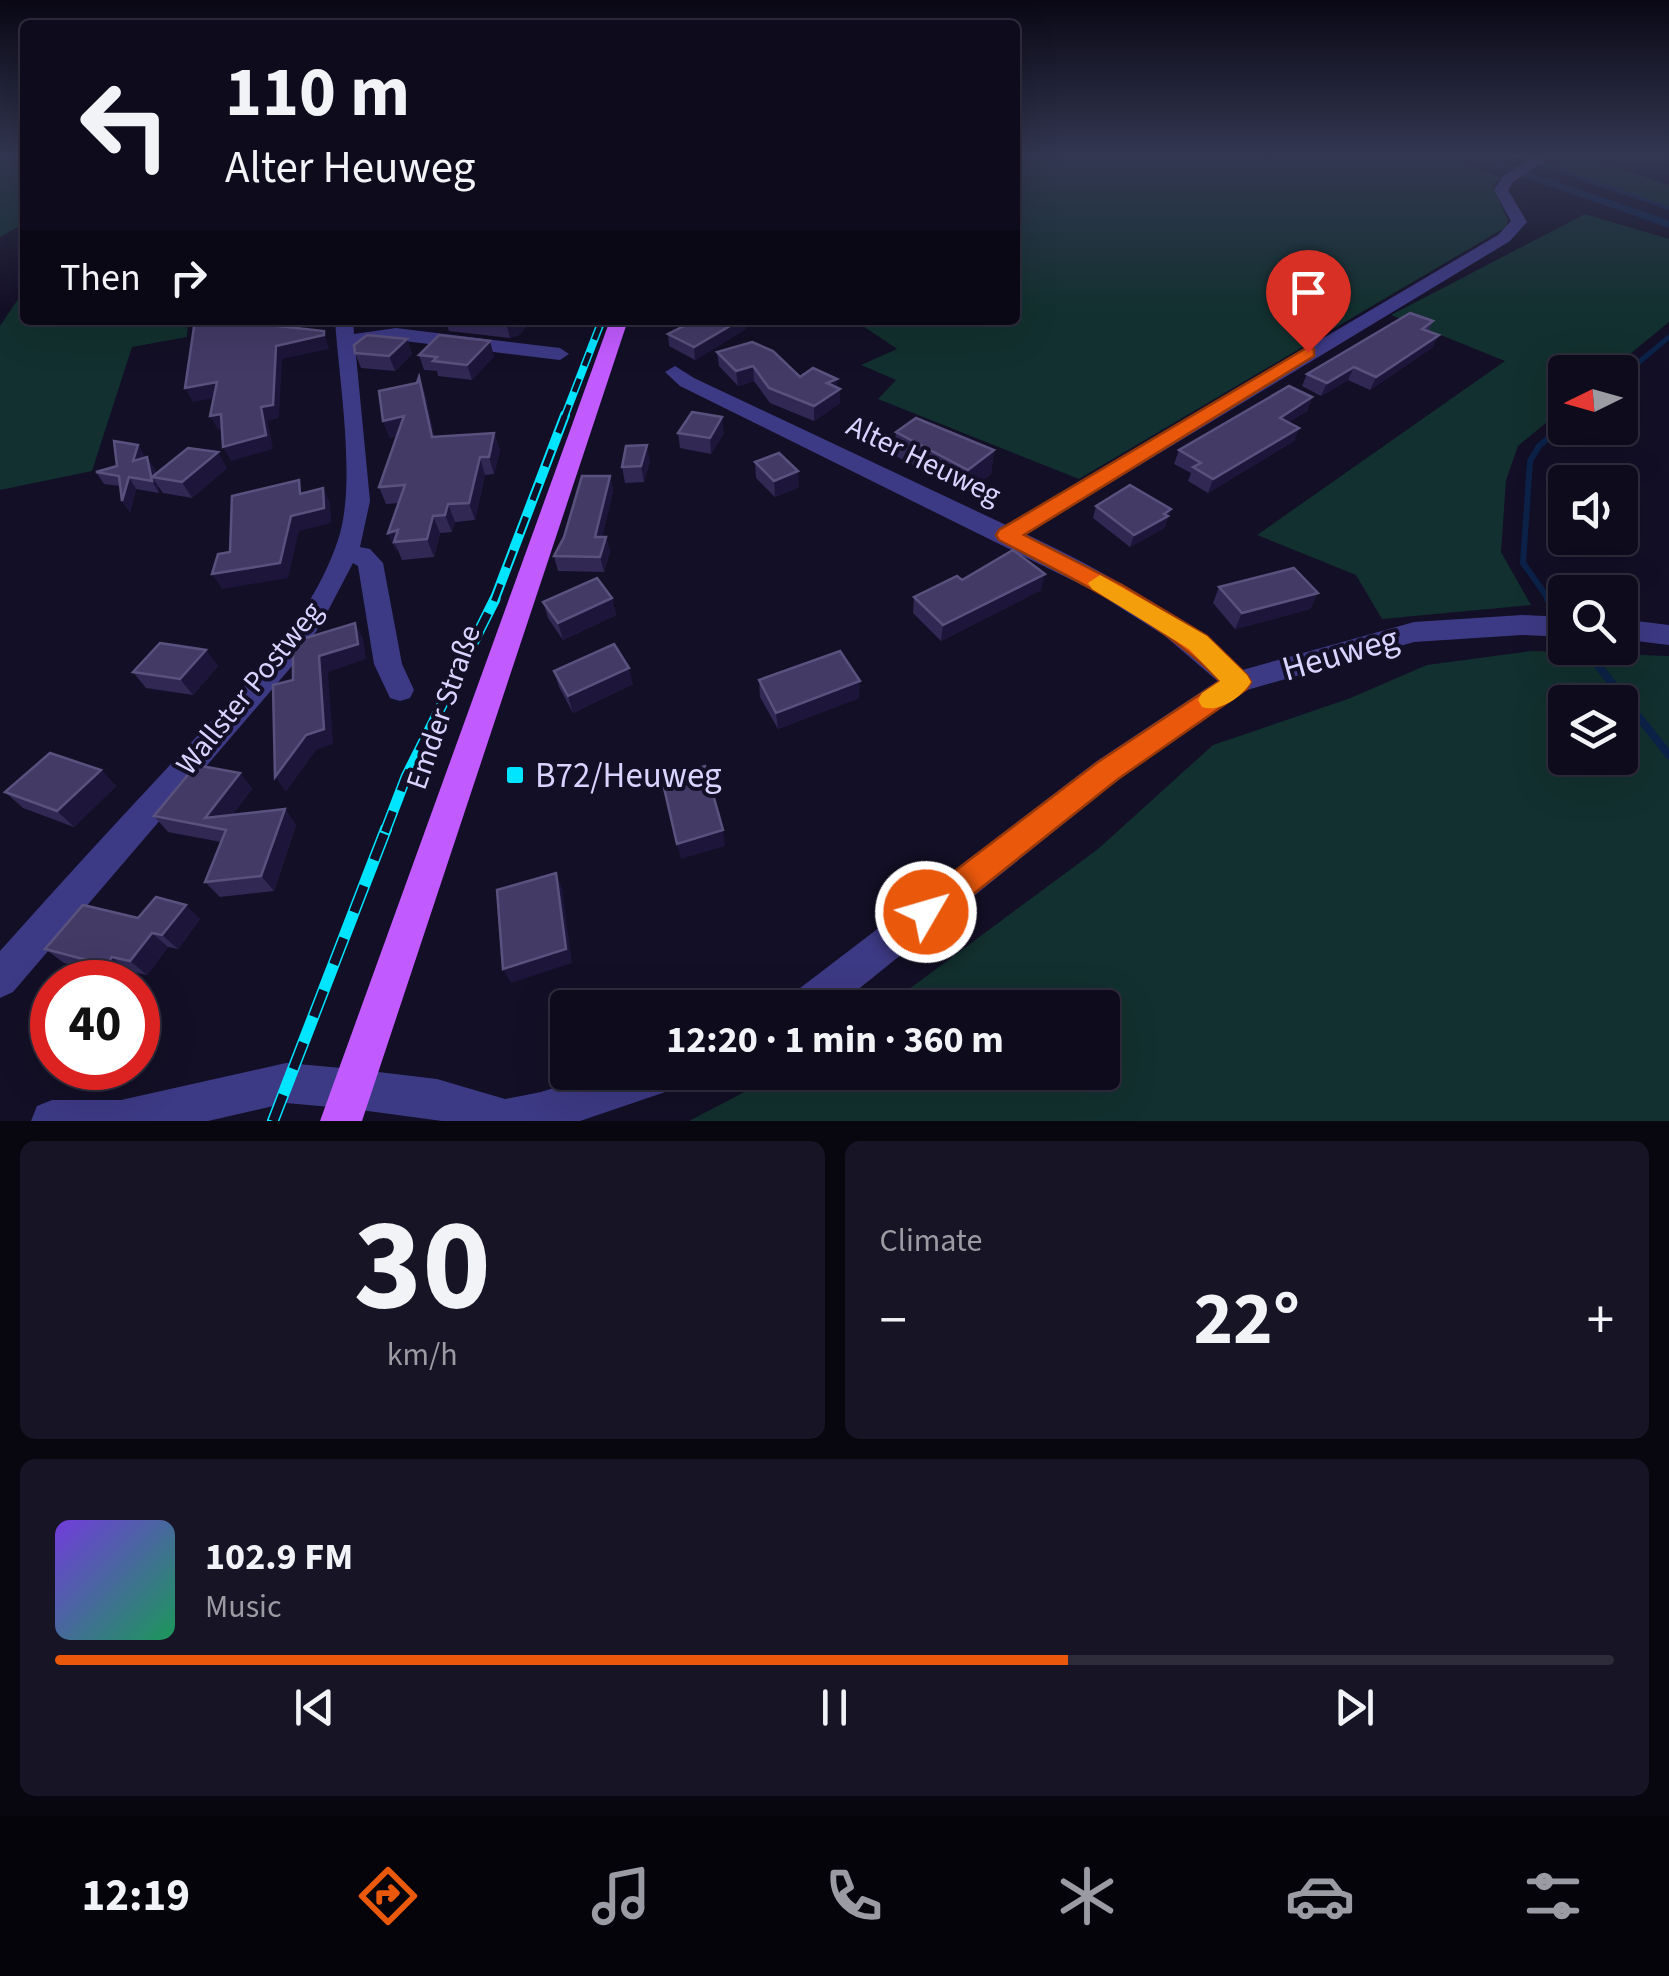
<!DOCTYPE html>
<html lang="en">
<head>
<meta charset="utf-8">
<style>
	body { margin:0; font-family:"Source Sans 3",sans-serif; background:#171425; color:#f1f3f6; height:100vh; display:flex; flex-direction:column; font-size:38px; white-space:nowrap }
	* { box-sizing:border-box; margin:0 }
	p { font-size:32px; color:#9b9ba3 }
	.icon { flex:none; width:55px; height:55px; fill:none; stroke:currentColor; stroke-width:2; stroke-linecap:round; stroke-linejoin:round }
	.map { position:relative; height:1121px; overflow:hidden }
	.side { display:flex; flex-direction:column; gap:20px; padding:20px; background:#08060f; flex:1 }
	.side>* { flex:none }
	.guide { position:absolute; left:20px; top:20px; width:1000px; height:305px; border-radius:10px; box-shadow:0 10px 40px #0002,0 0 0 2px #2e2b3b; background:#0e0b1c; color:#f1f3f6; overflow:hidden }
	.needle { width:65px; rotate:265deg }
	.controls { position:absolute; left:1548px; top:355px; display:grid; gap:20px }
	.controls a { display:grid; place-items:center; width:90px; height:90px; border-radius:10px; background:#0e0b1c; box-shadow:0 10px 40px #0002,0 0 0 2px #2e2b3b; font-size:50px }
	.speed { position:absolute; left:30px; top:960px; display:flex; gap:20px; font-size:50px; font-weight:700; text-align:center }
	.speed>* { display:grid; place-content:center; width:130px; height:130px; border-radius:50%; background:#0e0b1c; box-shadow:0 10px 40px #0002,0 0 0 2px #2e2b3b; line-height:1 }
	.speed .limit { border:15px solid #d22; background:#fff; color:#111 }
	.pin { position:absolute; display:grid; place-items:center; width:85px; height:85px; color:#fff; margin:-102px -42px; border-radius:50% 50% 50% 0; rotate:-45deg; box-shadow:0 0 10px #0007 }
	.pin .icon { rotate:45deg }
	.me { position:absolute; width:110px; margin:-55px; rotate:52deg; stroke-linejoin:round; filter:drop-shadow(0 0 8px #0008) }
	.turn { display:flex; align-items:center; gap:35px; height:210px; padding:0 40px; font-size:45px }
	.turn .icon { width:130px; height:130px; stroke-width:2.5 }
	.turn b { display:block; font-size:70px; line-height:85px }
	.then { display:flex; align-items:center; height:95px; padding:0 40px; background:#0003; gap:20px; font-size:38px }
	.big { font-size:75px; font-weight:700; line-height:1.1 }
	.side .card { flex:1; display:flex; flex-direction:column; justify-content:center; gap:15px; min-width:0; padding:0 35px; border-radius:15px; background:#171425 }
	.side .dial { align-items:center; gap:0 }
	.dial b { font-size:130px; line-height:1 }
	.song { display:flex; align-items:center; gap:30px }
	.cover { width:120px; height:120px; border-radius:15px; background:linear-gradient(135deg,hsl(260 70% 55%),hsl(150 70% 35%)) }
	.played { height:10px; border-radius:5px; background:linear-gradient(90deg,#ea580c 65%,#2e2b3b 65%) }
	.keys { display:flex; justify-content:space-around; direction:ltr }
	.heat { display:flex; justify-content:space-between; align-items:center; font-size:55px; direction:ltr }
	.side .tiles { flex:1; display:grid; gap:20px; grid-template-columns:1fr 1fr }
	.card:last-child { grid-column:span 2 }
	.trip { position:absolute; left:550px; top:990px; width:570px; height:100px; border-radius:10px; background:#0e0b1c; box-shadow:0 10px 40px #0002,0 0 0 2px #2e2b3b; font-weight:700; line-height:100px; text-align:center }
	.dock { display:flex; height:160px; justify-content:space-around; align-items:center; background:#06040b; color:#9b9ba3 }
	.dock .icon { width:70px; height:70px }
	.dock .on { color:#ea580c }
	.dock b { font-size:45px; color:#f1f3f6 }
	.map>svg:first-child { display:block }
</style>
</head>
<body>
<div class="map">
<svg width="1669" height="1121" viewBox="0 0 1669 1121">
	<rect width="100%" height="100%" fill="#130f26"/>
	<g fill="#12302f" fill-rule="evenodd">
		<path d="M0 155H25V223L0 237Z"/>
		<path d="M1015 155H1446L1501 178 1492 185 1508 220 1506 227 1079 479 878 399 896 380 861 365 897 349 854 320H1015Z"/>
		<path d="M1565 155H1578L1669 185V207L1550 166Z"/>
		<path d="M1585 214 1669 239V322L1608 372H1565V407L1518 446 1506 480 1501 552 1531 605 1382 619 1356 575 1257 535 1505 361 1391 315Z"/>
		<path d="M25 289V320H188L187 337 132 347 92 471 0 490V326Z"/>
		<path d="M1532 651 1669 656V1121H689L781 1073 1102 1072V1008L885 1007 1098 849 1213 745 1348 699 1427 665ZM1620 702V758H1565V702Z"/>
	</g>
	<path fill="#0c2248" d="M1461 155H1480L1669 220V228Z"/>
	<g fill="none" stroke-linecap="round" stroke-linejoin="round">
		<path stroke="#0c2248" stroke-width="4" d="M1514 155 1669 208"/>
		<path stroke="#0c2248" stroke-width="5" d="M1620 378 1669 337"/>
		<path stroke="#0c2248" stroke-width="6" d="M1550 601 1523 563 1530 461 1539 446 1565 424"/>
		<g stroke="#0c2248" stroke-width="8">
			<path d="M1548 599 1553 605"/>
			<path d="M1584 648 1669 755"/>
		</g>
		<g fill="#3d3a85" fill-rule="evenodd">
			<path d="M1537 155H1553L1513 182 1508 190 1527 222 1510 241 1026 534C1106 572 1181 615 1248 674L1252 682 1248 690 1238 693 1228 690 1165 636 1094 591 680 386 665 372 675 366 694 378 1006 525 1498 235 1511 221 1494 190 1503 176Z"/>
			<path d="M335 320H353L354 334 396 328 560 348 569 354 560 360 396 340 355 345 370 501 360 547 370 549 383 563 402 664 414 690 410 698 400 701 390 698 374 664 358 566 353 563 320 626 292 666 13 992 0 998V951C56 888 113 826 170 765 231 699 309 628 338 540 357 484 339 381 335 320Z"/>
			<path d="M286 1063 353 1069 367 1075 373 1089 367 1103 353 1109 286 1103 208 1121H31L37 1106 52 1100H121Z"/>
		</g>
		<g fill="#3d3a85" fill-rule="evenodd">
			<path d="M1522 615 1565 617V637L1522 635 1414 642 1247 690 1119 779 835 1008H785L791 995 1097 761 1228 674 1414 622Z"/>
			<path d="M1620 619 1669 625V645L1620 639Z"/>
			<path d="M353 1069 437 1079 505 1099 541 1092 604 1072H689L683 1086 580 1121H442L353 1109 339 1103 333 1089 339 1075Z"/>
		</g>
		<path fill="#c25bff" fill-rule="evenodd" d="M610 320H628L362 1121H320Z"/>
		<g stroke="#00e5ff" stroke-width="8">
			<path id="rail-far3" d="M564 418 602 320"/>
		</g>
		<g stroke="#00e5ff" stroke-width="10">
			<path id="rail-far2" d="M494 601 565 415"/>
		</g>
		<g stroke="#00e5ff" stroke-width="11">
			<path id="rail-far1" d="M385 832 406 777 495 599"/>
		</g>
		<g stroke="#00e5ff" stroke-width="12">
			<path id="rail" d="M273 1121 386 829"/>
		</g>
		<use href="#rail-far3" stroke="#130f26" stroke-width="5" stroke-dasharray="14" stroke-linecap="butt"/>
		<use href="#rail-far2" stroke="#130f26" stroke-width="6" stroke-dasharray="18" stroke-linecap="butt"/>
		<use href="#rail-far1" stroke="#130f26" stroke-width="8" stroke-dasharray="22" stroke-linecap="butt"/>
		<use href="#rail" stroke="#130f26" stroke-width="9" stroke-dasharray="28" stroke-linecap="butt"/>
	</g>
	<g fill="#312854">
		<path d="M1620 155H1663L1642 161Z"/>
		<path d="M445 320H532L519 335 510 338 449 331Z"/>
		<path d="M1433 321 1428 331 1433 347 1370 390 1348 380 1321 396 1302 386 1307 374Z"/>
		<path d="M746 329 695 360 669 346 668 334Z"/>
		<path d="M407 339 412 354 395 371 361 368 355 353Z"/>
		<path d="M717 352 837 388 840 403 814 421 770 403 754 381 738 386 719 366Z"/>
		<path d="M419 355 494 356 472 380 438 376 437 371 424 370Z"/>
		<path d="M419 377 425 394 434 437 494 433 500 450 494 474 485 475 475 520 455 522 452 532 440 533 434 557 402 560 398 550 396 551 388 533 399 503 386 504 379 487 397 436 390 438 383 421 417 383Z"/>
		<path d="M1312 397 1307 411 1289 422 1299 428 1294 441 1208 493 1188 481 1191 473 1174 464 1179 450Z"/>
		<path d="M896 432 994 450 991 474 965 494 894 455Z"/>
		<path d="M678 433H724L711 454 680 448Z"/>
		<path d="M145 456V458L155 469 156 474 227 468 192 498 163 493 158 486 159 493 136 489 130 512 122 501 120 486 104 484 96 472Z"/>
		<path d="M650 461 644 482 625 483 622 467Z"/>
		<path d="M755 462 799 487 775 497 756 478Z"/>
		<path d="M610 476 613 491 602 537H606L610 552 604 572 558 571 554 556Z"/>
		<path d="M1096 506 1171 509 1164 528 1130 547 1093 518Z"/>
		<path d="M962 580 1041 590 941 641 913 613 914 597Z"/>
		<path d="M1219 587 1318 593 1310 609 1235 629 1213 603Z"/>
		<path d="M612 598 616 615 563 640 548 618 543 602Z"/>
		<path d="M218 666 193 695 146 688 133 672Z"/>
		<path d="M554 671 633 684 573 713 559 687Z"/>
		<path d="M759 680 859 698 778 729 760 697Z"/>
		<path d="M101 770 116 786 74 827 23 808 5 792Z"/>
		<path d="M240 773 252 789 232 815 285 809 296 825 274 891 220 897 205 882 221 842 168 832 154 816Z"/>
		<path d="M138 918 200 919 178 949 168 947 147 975 129 971 124 979 64 963 45 949Z"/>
	</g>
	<g fill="#1d163a">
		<path d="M1645 155H1663L1642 161Z"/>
		<path d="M513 320H532L519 335 510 338 506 323Z"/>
		<path d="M740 320H746V329L695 360 694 347Z"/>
		<path d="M324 331 329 349 282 359 279 418 268 421 273 449 231 461 223 447 261 407 276 346Z"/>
		<path d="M1439 335 1433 347 1370 390 1376 377Z"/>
		<path d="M407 339 412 354 395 371 389 356Z"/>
		<path d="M490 341 494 356 472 380 467 365Z"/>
		<path d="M753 366 754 381 738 386 736 371Z"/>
		<path d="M1354 367 1348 380 1321 396 1327 383Z"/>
		<path d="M419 377 425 394 438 455 432 437Z"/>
		<path d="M837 379V390L840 389V403L814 421V406L827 383Z"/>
		<path d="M217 382 224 396 193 402 185 388Z"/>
		<path d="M1312 397 1307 411 1275 431 1280 418Z"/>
		<path d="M221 414 228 428 218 430 210 416Z"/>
		<path d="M404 416 411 433 390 438 383 421Z"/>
		<path d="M722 417 724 433 711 454 710 438Z"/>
		<path d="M1299 428 1294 441 1208 493 1213 479Z"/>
		<path d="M494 433 500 450 494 474 489 457Z"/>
		<path d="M138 445 145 456 141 473 133 461Z"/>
		<path d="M647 445 650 461 644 482 641 466Z"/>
		<path d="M994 450 991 474 965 494 968 470Z"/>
		<path d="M218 452 227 468 192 498 182 482Z"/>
		<path d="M147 457 155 469 156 478 152 477 158 486 159 493 152 481Z"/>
		<path d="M480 457 485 475 475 520 469 503Z"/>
		<path d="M798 471 799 487 775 497 774 481Z"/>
		<path d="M610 476 613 491 599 552 595 537Z"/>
		<path d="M129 477 136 489 130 512 122 501Z"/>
		<path d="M323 488 330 503 331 523 299 531 288 578 222 589 212 574 291 516Z"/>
		<path d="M448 504 455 522 452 532 445 515Z"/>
		<path d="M1171 509 1164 528 1130 547 1134 535Z"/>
		<path d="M433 516 440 533 434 557 427 539Z"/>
		<path d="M398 530 394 542 398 550 396 551 388 533Z"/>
		<path d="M606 537 610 552 604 572 600 557Z"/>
		<path d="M1045 574 1041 590 941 641 943 625Z"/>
		<path d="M1318 593 1310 609 1235 629 1242 613Z"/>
		<path d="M612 598 616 615 563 640 558 623Z"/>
		<path d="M355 623 363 638 366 659 328 672 333 744 316 750 286 792 275 777 319 656Z"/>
		<path d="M206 650 218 666 193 695 180 679Z"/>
		<path d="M629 668 633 684 573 713 568 696Z"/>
		<path d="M860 681 859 698 778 729 776 713Z"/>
		<path d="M101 770 116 786 74 827 57 811Z"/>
		<path d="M240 773 252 789 222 829 205 818Z"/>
		<path d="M285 809 296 825 274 891 261 876Z"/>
		<path d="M723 830 725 846 681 859 677 844Z"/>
		<path d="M556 873 562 888 572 963 511 983 503 969Z"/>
		<path d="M186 905 200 919 178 949 162 935Z"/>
		<path d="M152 933 168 947 147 975 130 961Z"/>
		<path d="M112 957 129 971 124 979 106 965Z"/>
	</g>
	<g fill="#433a66" stroke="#5a527e" stroke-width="2.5">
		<path d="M1410 313 1433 321 1422 329 1439 335 1376 377 1354 367 1327 383 1307 374Z"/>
		<path d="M195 320H271V321L260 324 324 331V335L276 346 273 405 261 407 266 435 223 447 221 414 210 416 217 382 185 388Z"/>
		<path d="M484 320H513L506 323Z"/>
		<path d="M696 320H740L694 347 668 334Z"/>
		<path d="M367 335 407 339 389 356 355 353 354 345Z"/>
		<path d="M439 335 490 341 467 365 433 361 437 357 419 355Z"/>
		<path d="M752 342 773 351 800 377 813 368 837 379 827 383 840 389 814 406 769 388 753 366 736 371 717 352Z"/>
		<path d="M419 377 432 437 494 433 489 457H480L469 503 448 504 445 515 433 516 427 539 394 542 398 530 388 533 405 485 379 487 404 416 383 421 379 391 417 383Z"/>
		<path d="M1289 386 1312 397 1280 418 1299 428 1213 479 1193 467 1201 463 1179 450Z"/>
		<path d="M692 412 722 417 710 438 678 433Z"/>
		<path d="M916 418 994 450 968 470 896 432Z"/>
		<path d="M114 441 138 445 133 461 147 457 152 481 129 477 122 501 119 476 96 472 117 466Z"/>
		<path d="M647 445 641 466 622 467 626 446Z"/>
		<path d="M188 448 218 452 182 482 152 477Z"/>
		<path d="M779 453 798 471 774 481 755 462Z"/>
		<path d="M582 476H610L595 537H606L600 557 554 556 564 537Z"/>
		<path d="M299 480 300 494 323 488 324 508 291 516 280 563 212 574 218 554 230 552 232 496Z"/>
		<path d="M1130 485 1171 509 1164 514 1168 516 1134 535 1096 506Z"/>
		<path d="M1013 550 1045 574 943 625 914 597 957 576 962 580Z"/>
		<path d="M1294 568 1318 593 1242 613 1219 587Z"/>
		<path d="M597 578 612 598 558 623 543 602Z"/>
		<path d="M355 623 358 644 319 656 324 729 306 735 275 777 273 685 293 680V642Z"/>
		<path d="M160 643 206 650 180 679 133 672Z"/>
		<path d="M614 644 629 668 568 696 554 671Z"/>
		<path d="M840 651 860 681 776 713 759 680Z"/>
		<path d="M50 753 101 770 57 811 5 792Z"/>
		<path d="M196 765 240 773 205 818 285 809 261 876 205 882 226 830 154 816Z"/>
		<path d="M705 766 723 830 677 844 662 779Z"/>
		<path d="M556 873 566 949 503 969 497 890Z"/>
		<path d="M156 897 186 905 162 935 152 933 130 961 112 957 106 965 45 949 83 905 138 918Z"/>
	</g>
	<linearGradient id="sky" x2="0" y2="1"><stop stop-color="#0a0815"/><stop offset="0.5" stop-color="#333752"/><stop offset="1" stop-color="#333752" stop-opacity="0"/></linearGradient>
	<rect width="1669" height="312" fill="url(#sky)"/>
	<path fill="#ea580c" stroke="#983908" stroke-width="2.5" d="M1308 347 1314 349V356L1024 535 1122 585 1207 636 1247 675 1251 682 1247 689 1118 779 937 923 926 928 914 923 910 912 914 902 1098 762 1220 681C1158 618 1076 581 999 540L996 535 999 530Z"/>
	<path fill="#f59e0b" d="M1100 575 1207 636 1247 675 1251 682C1242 697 1219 713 1202 707L1198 700 1202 693 1220 681 1189 649 1092 589 1088 583Z"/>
	<rect fill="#00e5ff" stroke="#130f26" stroke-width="4" x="505" y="765" width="20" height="20" rx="5"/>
	<g text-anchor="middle" stroke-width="8" stroke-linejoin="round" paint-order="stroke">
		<g font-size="30" fill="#d9d4ff" stroke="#130f26">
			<text transform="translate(924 460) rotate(26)" y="10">Alter Heuweg</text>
			<text transform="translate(249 688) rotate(-51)" y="10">Wallster Postweg</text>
			<text transform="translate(443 707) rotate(-71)" y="10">Emder Straße</text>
		</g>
		<g font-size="35" fill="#d9d4ff" stroke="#130f26">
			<text transform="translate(1340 653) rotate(-16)" y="12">Heuweg</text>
		</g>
		<g font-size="35" fill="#d9d4ff" stroke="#130f26" text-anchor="start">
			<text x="535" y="787">B72/Heuweg</text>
		</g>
	</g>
</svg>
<div class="controls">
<a><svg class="needle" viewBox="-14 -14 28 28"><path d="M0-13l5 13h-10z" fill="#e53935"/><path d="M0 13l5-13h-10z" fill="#9b9ba3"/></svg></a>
<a><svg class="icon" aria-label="sound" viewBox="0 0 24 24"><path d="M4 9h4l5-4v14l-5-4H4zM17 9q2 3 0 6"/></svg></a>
<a><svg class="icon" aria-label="search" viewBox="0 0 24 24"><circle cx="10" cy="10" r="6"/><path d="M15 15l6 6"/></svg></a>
<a><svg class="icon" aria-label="layers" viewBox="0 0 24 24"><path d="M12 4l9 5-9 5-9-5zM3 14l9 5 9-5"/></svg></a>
</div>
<div class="speed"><div class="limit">40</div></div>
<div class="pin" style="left:1308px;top:352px;background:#d93025"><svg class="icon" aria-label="arrive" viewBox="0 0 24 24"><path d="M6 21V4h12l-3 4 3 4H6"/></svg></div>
<svg class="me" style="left:926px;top:912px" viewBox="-20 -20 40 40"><circle r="17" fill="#ea580c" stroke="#fff" stroke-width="3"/><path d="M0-11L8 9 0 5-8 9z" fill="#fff"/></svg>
<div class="trip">12:20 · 1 min · 360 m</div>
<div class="guide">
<div class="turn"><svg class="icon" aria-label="left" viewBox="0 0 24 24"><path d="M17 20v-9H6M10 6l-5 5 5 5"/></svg><div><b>110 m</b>Alter Heuweg</div></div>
<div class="then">Then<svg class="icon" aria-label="right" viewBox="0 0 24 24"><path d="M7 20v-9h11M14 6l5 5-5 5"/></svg></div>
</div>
</div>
<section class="side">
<div class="tiles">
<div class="card dial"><b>30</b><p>km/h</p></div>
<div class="card"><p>Climate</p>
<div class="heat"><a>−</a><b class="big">22°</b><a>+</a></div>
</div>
<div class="card">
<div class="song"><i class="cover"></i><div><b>102.9 FM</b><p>Music</p></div></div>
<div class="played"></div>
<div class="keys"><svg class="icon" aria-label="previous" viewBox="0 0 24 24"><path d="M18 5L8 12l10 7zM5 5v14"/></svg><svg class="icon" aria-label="pause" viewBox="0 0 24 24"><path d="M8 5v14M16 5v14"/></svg><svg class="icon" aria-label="next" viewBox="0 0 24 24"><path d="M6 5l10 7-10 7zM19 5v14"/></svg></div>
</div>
</div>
</section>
<nav class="dock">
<b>12:19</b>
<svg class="icon on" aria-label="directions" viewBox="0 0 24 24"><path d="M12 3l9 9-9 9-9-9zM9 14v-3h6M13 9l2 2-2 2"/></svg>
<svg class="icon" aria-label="music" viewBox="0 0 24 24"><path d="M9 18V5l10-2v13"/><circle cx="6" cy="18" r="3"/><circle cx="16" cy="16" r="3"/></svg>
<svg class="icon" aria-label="phone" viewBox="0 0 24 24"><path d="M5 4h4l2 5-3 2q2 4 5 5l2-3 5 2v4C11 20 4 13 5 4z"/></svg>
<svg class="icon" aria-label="climate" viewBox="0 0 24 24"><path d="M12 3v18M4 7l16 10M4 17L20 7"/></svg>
<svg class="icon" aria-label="car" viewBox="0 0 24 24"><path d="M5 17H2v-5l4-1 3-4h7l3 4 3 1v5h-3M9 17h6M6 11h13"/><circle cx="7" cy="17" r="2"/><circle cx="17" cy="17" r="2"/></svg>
<svg class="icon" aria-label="filters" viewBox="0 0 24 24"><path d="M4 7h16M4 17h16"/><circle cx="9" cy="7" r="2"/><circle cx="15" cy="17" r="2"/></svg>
</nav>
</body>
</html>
